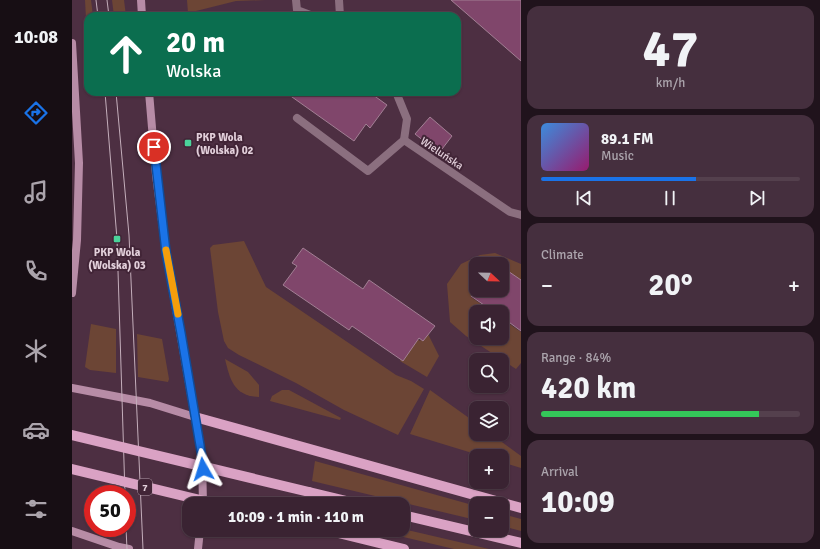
<!DOCTYPE html>
<html lang="en">
<head>
<meta charset="utf-8">
<style>
	body { margin:0; font-family:Signika,sans-serif; background:#452f3e; color:#f1f3f6; height:100vh; display:flex; flex-direction:column; font-size:15px; white-space:nowrap }
	* { box-sizing:border-box; margin:0 }
	p { font-size:13px; color:#aba4ac }
	.icon { flex:none; width:22px; height:22px; fill:none; stroke:currentColor; stroke-width:2; stroke-linecap:round; stroke-linejoin:round }
	.map { position:relative; flex:1; overflow:hidden }
	.panel { display:flex; flex-direction:column; gap:6px; padding:6px; background:#20131c; width:299px }
	.panel>* { flex:none }
	.top-card { position:absolute; left:12px; top:12px; width:377px; height:84px; border-radius:12px; box-shadow:0 1px 3px #0004,0 0 0 1px #54404d; background:#0b6e4f; color:#fff; overflow:hidden }
	.needle { width:26px; rotate:112deg }
	.controls { position:absolute; left:397px; top:257px; display:grid; gap:8px }
	.controls a { display:grid; place-items:center; width:40px; height:40px; border-radius:8px; background:#3a2332; box-shadow:0 1px 3px #0004,0 0 0 1px #54404d; font-size:20px }
	.speed { position:absolute; left:12px; top:485px; display:flex; gap:8px; font-size:20px; font-weight:700; text-align:center }
	.speed>* { display:grid; place-content:center; width:52px; height:52px; border-radius:50%; background:#3a2332; box-shadow:0 1px 3px #0004,0 0 0 1px #54404d; line-height:1 }
	.speed .limit { border:6px solid #d22; background:#fff; color:#111 }
	.pin { position:absolute; display:grid; place-items:center; width:34px; height:34px; color:#fff; margin:-17px; border:2px solid #fff; border-radius:50%; box-shadow:0 1px 4px #0007 }
	.me { position:absolute; width:44px; margin:-22px; rotate:354deg; stroke-linejoin:round; filter:drop-shadow(0 0 3px #0008) }
	.turn { display:flex; align-items:center; gap:14px; height:84px; padding:0 16px; font-size:18px }
	.turn .icon { width:52px; height:52px; stroke-width:2.5 }
	.turn b { display:block; font-size:28px; line-height:34px }
	.big { font-size:30px; font-weight:700; line-height:1.1 }
	.panel .card { flex:1; display:flex; flex-direction:column; justify-content:center; gap:6px; min-width:0; padding:0 14px; border-radius:12px; background:#452f3e }
	.panel .dial { align-items:center; gap:0 }
	.dial b { font-size:52px; line-height:1 }
	.song { display:flex; align-items:center; gap:12px }
	.cover { width:48px; height:48px; border-radius:6px; background:linear-gradient(135deg,hsl(210 70% 55%),hsl(320 70% 35%)) }
	.played { height:4px; border-radius:2px; background:linear-gradient(90deg,#1a73e8 60%,#54404d 60%) }
	.keys { display:flex; justify-content:space-around; direction:ltr }
	.heat { display:flex; justify-content:space-between; align-items:center; font-size:22px; direction:ltr }
	.charge { height:6px; border-radius:3px; background:linear-gradient(90deg,#34c759 84%,#54404d 0) }
	.trip { position:absolute; left:110px; top:497px; width:228px; height:40px; border-radius:12px; background:#3a2332; box-shadow:0 1px 3px #0004,0 0 0 1px #54404d; font-weight:700; line-height:40px; text-align:center }
	main { display:flex; flex:1; min-height:0 }
	.dock { display:flex; flex-direction:column; width:72px; justify-content:space-around; align-items:center; background:#170e14; color:#aba4ac }
	.dock .icon { width:28px; height:28px }
	.dock .active { color:#1a73e8 }
	.dock b { font-size:18px; color:#f1f3f6 }
	.map>svg:first-child { display:block }
</style>
</head>
<body>
<main>
<nav class="dock">
<b>10:08</b>
<svg class="icon active" aria-label="directions" viewBox="0 0 24 24"><path d="M12 3l9 9-9 9-9-9zM9 14v-3h6M13 9l2 2-2 2"/></svg>
<svg class="icon" aria-label="music" viewBox="0 0 24 24"><path d="M9 18V5l10-2v13"/><circle cx="6" cy="18" r="3"/><circle cx="16" cy="16" r="3"/></svg>
<svg class="icon" aria-label="phone" viewBox="0 0 24 24"><path d="M5 4h4l2 5-3 2q2 4 5 5l2-3 5 2v4C11 20 4 13 5 4z"/></svg>
<svg class="icon" aria-label="climate" viewBox="0 0 24 24"><path d="M12 3v18M4 7l16 10M4 17L20 7"/></svg>
<svg class="icon" aria-label="car" viewBox="0 0 24 24"><path d="M5 17H2v-5l4-1 3-4h7l3 4 3 1v5h-3M9 17h6M6 11h13"/><circle cx="7" cy="17" r="2"/><circle cx="17" cy="17" r="2"/></svg>
<svg class="icon" aria-label="filters" viewBox="0 0 24 24"><path d="M4 7h16M4 17h16"/><circle cx="9" cy="7" r="2"/><circle cx="15" cy="17" r="2"/></svg>
</nav>
<div class="map">
<svg width="449" height="549" viewBox="0 0 449 549">
	<rect width="100%" height="100%" fill="#4d2f42"/>
	<g fill="#6c4535">
		<path d="M13 0H19L21 16H16V56Z"/>
		<path d="M40 0H52L54 16H42Z"/>
		<path d="M115 0H193L164 1 116 13Z"/>
		<path d="M172 241 194 287 324 375 339 381 352 389 326 435 272 410 224 383 167 355 156 348 152 341 146 312 138 248 141 245Z"/>
		<path d="M423 253 449 264V282L430 269V264H423L418 260 415 264H404V289L399 297 420 312H404V338H430V319L449 332V363L444 369 394 336 378 322 375 284 389 264 408 255Z"/>
		<path d="M19 324 44 329V373L18 370 13 367Z"/>
		<path d="M355 332 367 356 355 377 328 361 344 338 348 341Z"/>
		<path d="M65 334 90 339 97 379 96 382 66 377Z"/>
		<path d="M153 359 176 372 187 385V397C162 396 158 380 153 359Z"/>
		<path d="M210 390H217L269 418 268 420 198 401 200 396Z"/>
		<path d="M358 390 404 423V434H419L449 456V468L430 462V456H410L338 434Z"/>
		<path d="M243 461 404 506V520L240 481Z"/>
		<path d="M430 514 449 519V531L430 526Z"/>
		<path d="M331 529 417 549H382L302 530H331Z"/>
	</g>
	<g fill="#80466b" stroke="#a27f94">
		<path d="M379 0H449V61Z"/>
		<path d="M213 92H297L315 105 298 128 294 124 282 141Z"/>
		<path d="M358 117 380 136 367 153 343 134Z"/>
		<path d="M231 248 291 289 297 280 363 326 351 341 347 338 331 361 280 326 277 330 211 285 225 266 220 263Z"/>
		<path d="M430 267 449 280V331L430 317V312H422L399 296 404 289 430 290Z"/>
	</g>
	<g fill="none" stroke-linecap="round" stroke-linejoin="round">
		<g stroke="#8b6f7f" stroke-width="8">
			<path d="M224 0 225 10 241 16"/>
			<path d="M267 0 268 16"/>
			<path d="M324 92 335 119 332 140"/>
		</g>
		<path stroke="#8b6f7f" stroke-width="8" d="M225 118 296 171 332 140 438 212 449 215"/>
		<g stroke="#b78ca6" stroke-width="8">
			<path d="M69 0 70 16"/>
			<path d="M0 43 7 163 5 240 0 293"/>
			<path d="M77 92 84 175 94 252 130 457 131 504"/>
			<path d="M0 388 78 403 123 417"/>
			<path d="M0 531 47 547 57 549"/>
			<path d="M126 549 128 530"/>
		</g>
		<g stroke="#daa2c4" stroke-width="10">
			<path d="M123 417 449 508"/>
			<path d="M237 492 287 504"/>
			<path d="M331 515 449 543"/>
			<path d="M254 530 332 549"/>
		</g>
		<g stroke="#c4aebb" stroke-width="1">
			<path d="M24 0 26 16"/>
			<path d="M35 0 37 16"/>
			<path d="M33 92 45 239 53 494"/>
			<path d="M44 92 57 235 71 549"/>
			<path d="M54 528 55 549"/>
		</g>
		<g stroke="#daa2c4" stroke-width="10">
			<path d="M0 435 237 492"/>
			<path d="M0 469 145 504"/>
		</g>
	</g>
	<g fill="none" stroke-linecap="round" stroke-linejoin="round">
		<g stroke="#114b97" stroke-width="10">
			<path id="route" d="M82 147 94 252 109 333 130 457 131 469"/>
		</g>
		<use href="#route" stroke="#1a73e8" stroke-width="7"/>
		<path stroke="#f59e0b" stroke-width="7" d="M94 250 106 314"/>
	</g>
	<g fill="#4bd49b" stroke="#422537" stroke-width="1.5">
		<rect x="112" y="139" width="8" height="8" rx="2"/>
		<rect x="41" y="235" width="8" height="8" rx="2"/>
	</g>
	<g text-anchor="middle" stroke-width="4" stroke-linejoin="round" paint-order="stroke">
		<rect fill="#422537" stroke="#b39daa" stroke-width="1" x="66" y="479" width="14" height="16" rx="3"/>
		<g font-size="10" font-weight="bold" fill="#e3d0db">
			<text x="73" y="491">7</text>
		</g>
		<g font-size="11" font-weight="bold" fill="#e3d0db" stroke="#422537" text-anchor="start">
			<text x="124" y="141">PKP Wola<tspan x="124" dy="13">(Wolska) 02</tspan></text>
			<text x="45" y="256" text-anchor="middle">PKP Wola<tspan x="45" dy="13">(Wolska) 03</tspan></text>
		</g>
		<g font-size="11" fill="#e3d0db" stroke="#422537">
			<text transform="translate(370 153) rotate(34)" y="4">Wieluńska</text>
		</g>
	</g>
</svg>
<div class="controls">
<a><svg class="needle" viewBox="-14 -14 28 28"><path d="M0-13l5 13h-10z" fill="#e53935"/><path d="M0 13l5-13h-10z" fill="#aba4ac"/></svg></a>
<a><svg class="icon" aria-label="sound" viewBox="0 0 24 24"><path d="M4 9h4l5-4v14l-5-4H4zM17 9q2 3 0 6"/></svg></a>
<a><svg class="icon" aria-label="search" viewBox="0 0 24 24"><circle cx="10" cy="10" r="6"/><path d="M15 15l6 6"/></svg></a>
<a><svg class="icon" aria-label="layers" viewBox="0 0 24 24"><path d="M12 4l9 5-9 5-9-5zM3 14l9 5 9-5"/></svg></a>
<a>+</a>
<a>−</a>
</div>
<div class="speed"><div class="limit">50</div></div>
<div class="pin" style="left:82px;top:147px;background:#d93025"><svg class="icon" aria-label="arrive" viewBox="0 0 24 24"><path d="M6 21V4h12l-3 4 3 4H6"/></svg></div>
<svg class="me" style="left:131px;top:469px" viewBox="-20 -20 40 40"><path d="M0-17L14 15 0 8-14 15z" fill="#1a73e8" stroke="#fff" stroke-width="4"/></svg>
<div class="trip">10:09 · 1 min · 110 m</div>
<div class="top-card">
<div class="turn"><svg class="icon" aria-label="ahead" viewBox="0 0 24 24"><path d="M12 20V5M6 11l6-6 6 6"/></svg><div><b>20 m</b>Wolska</div></div>
</div>
</div>
<section class="panel">
<div class="card dial"><b>47</b><p>km/h</p></div>
<div class="card">
<div class="song"><i class="cover"></i><div><b>89.1 FM</b><p>Music</p></div></div>
<div class="played"></div>
<div class="keys"><svg class="icon" aria-label="previous" viewBox="0 0 24 24"><path d="M18 5L8 12l10 7zM5 5v14"/></svg><svg class="icon" aria-label="pause" viewBox="0 0 24 24"><path d="M8 5v14M16 5v14"/></svg><svg class="icon" aria-label="next" viewBox="0 0 24 24"><path d="M6 5l10 7-10 7zM19 5v14"/></svg></div>
</div>
<div class="card"><p>Climate</p>
<div class="heat"><a>−</a><b class="big">20°</b><a>+</a></div>
</div>
<div class="card"><p>Range · 84%</p><b class="big">420 km</b><div class="charge"></div></div>
<div class="card"><p>Arrival</p><b class="big">10:09</b></div>
</section>
</main>
</body>
</html>
